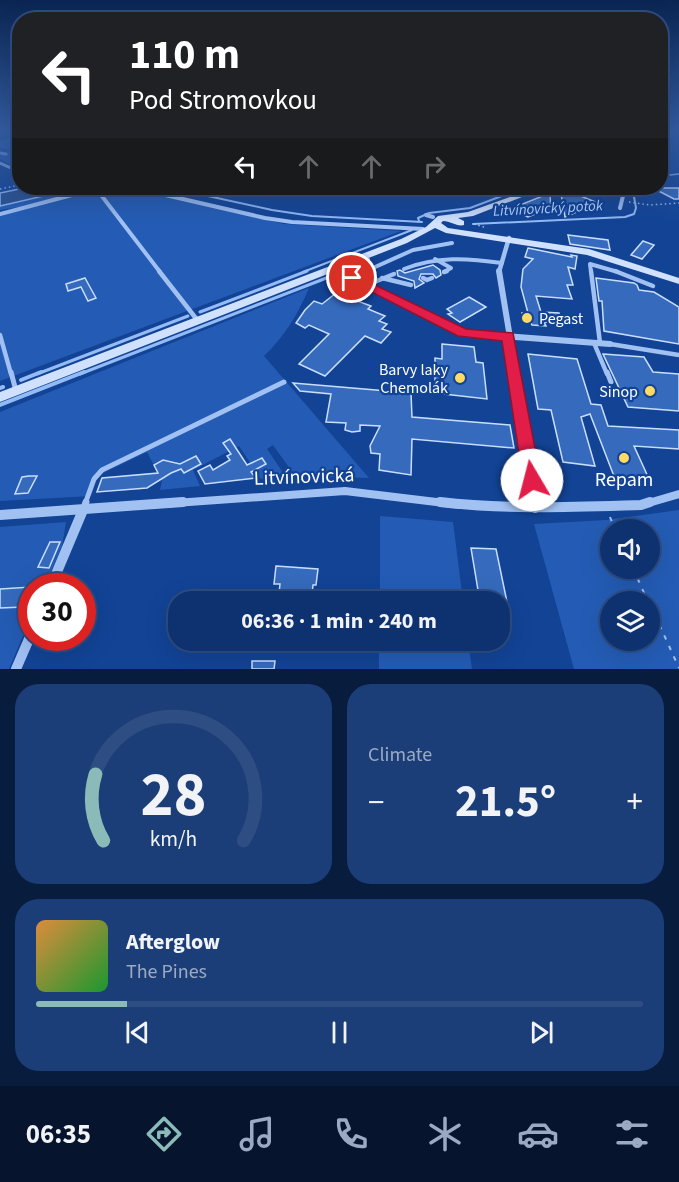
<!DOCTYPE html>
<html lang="en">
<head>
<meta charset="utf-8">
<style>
	body { margin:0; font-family:"Source Sans 3",sans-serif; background:#1c3e78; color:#f1f3f6; height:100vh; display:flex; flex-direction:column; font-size:22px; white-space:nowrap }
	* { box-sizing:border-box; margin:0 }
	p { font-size:20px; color:#9baac3 }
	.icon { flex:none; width:33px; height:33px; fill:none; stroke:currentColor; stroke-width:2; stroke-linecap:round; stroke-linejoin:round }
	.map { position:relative; height:669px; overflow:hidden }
	.drawer { display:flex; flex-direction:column; gap:15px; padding:15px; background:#081c3e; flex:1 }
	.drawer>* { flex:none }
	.top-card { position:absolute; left:12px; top:12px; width:656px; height:183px; border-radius:24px; box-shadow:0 6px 24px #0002,0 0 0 2px #2e4d83; background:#202124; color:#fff; overflow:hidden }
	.tools { position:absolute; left:600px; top:519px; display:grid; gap:12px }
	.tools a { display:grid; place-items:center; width:60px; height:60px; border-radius:50%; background:#0e3270; box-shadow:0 6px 24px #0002,0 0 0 2px #2e4d83; font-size:30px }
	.speed { position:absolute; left:18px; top:573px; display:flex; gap:12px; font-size:30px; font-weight:700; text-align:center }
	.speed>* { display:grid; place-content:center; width:78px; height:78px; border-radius:50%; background:#0e3270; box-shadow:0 6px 24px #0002,0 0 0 2px #2e4d83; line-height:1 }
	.speed .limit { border:9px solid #d22; background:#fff; color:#111 }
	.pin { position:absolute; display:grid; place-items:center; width:51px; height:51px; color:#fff; margin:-26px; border:3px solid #fff; border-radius:50%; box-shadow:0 2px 6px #0007 }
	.me { position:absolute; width:66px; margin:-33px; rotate:352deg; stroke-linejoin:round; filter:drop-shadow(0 0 4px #0008) }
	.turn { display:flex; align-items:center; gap:21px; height:126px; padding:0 18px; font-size:27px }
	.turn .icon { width:78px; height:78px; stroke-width:2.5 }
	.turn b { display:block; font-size:42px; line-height:51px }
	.lanes { display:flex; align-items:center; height:57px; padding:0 18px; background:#0003; justify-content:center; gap:30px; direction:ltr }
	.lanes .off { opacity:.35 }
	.big { font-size:45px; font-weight:700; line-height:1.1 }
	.drawer .card { flex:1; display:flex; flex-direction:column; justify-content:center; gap:9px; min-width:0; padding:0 21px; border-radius:24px; background:#1c3e78 }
	.drawer .dial { align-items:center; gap:0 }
	.dial svg { height:156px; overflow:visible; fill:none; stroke:#2e4d83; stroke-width:7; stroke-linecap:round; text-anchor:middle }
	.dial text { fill:#f1f3f6; stroke:none }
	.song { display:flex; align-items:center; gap:18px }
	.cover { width:72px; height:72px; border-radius:9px; background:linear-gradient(135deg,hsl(30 70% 55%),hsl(130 70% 35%)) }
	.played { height:6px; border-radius:3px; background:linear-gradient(90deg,#8bbbb9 15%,#2e4d83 15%) }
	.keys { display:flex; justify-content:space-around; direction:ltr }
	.heat { display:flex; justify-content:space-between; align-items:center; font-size:33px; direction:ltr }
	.drawer .tiles { flex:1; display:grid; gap:15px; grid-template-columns:1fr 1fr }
	.card:last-child { grid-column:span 2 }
	.trip { position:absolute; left:168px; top:591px; width:342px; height:60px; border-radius:24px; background:#0e3270; box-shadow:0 6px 24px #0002,0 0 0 2px #2e4d83; font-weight:700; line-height:60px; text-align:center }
	.tab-bar { display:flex; height:96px; justify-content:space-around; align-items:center; background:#06142d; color:#9baac3 }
	.tab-bar .icon { width:42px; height:42px }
	.tab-bar .current { color:#8bbbb9 }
	.tab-bar b { font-size:27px; color:#f1f3f6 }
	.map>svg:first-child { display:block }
</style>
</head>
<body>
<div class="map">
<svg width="679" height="669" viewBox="0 0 679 669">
	<rect width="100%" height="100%" fill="#124395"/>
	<g fill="#245cb5" fill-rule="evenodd">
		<path d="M16 132 19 135V169L0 159V156L11 150 0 148V141L14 136 9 135Z"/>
		<path d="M78 188H129L284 224 401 231 0 381V216L19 207 0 210V206Z"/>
		<path d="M309 288C298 314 285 336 264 356L369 478 295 476 273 445 267 449 286 477 261 479 239 446 193 470 200 486 160 490 162 481 147 452 103 473 97 479 91 496 0 501V412Z"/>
		<path d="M679 510V669H574L534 524 606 520ZM610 530H650V568H610ZM610 602H650V640H610Z"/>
		<path d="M380 516 453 522 463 601H380Z"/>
		<path d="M66 522 62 546 45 586H32L31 617 9 669H0V527Z"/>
		<path d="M379 641H468L472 669H379Z"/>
	</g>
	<path fill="#2b4f8c" stroke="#93bbf6" stroke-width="1.5" d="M24 188H78L0 206V193Z"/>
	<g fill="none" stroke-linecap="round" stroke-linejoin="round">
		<g stroke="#93bbf6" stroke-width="1.5">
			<path d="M660 133 664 129"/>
			<path d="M660 176 679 174"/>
			<path d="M172 188 192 192"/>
			<path d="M633 188 634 192"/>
			<path d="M512 192 520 188"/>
		</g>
		<g stroke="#93bbf6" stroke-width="2">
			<path d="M185 191 272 210 312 216 422 222"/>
			<path d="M419 221 418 218 429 213 470 208 515 191"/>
			<path d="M473 224 625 217 634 214 636 208 633 191"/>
			<path d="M349 269 369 259 367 258"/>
			<path d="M303 272 412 230"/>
		</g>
		<g stroke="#93bbf6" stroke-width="3">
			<path d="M200 312 307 271"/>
			<path d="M37 374 188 316"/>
			<path d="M80 374 329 277"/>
		</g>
		<g stroke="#93bbf6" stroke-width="4">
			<path d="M21 380 41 372"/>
			<path d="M0 388 3 387"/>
			<path d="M0 405 84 372"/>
		</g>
	</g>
	<g fill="#356abc" stroke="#c9ddfd" stroke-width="1.5">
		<path d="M560 188H561L598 203 565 217Z"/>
		<path d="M653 188H679V199H674Z"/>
		<path d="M550 193 551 213 545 210 528 217 510 209Z"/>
		<path d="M568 235 608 240 610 250 570 244Z"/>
		<path d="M643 241 654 245 642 259 631 255Z"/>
		<path d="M528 248 572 257 571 255 577 256 575 269 568 267 573 285H567L572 299 536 296 541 312 559 313 563 324 544 322 546 326 532 325 530 321H524L522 313H528L521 287 523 269 533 259 525 257Z"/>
		<path d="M433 265 440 270 441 275 436 278 433 274H421L419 279 424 283 415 288 414 281 398 276 397 271 400 270 405 273Z"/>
		<path d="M85 278 96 298 88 301 81 287 68 291 66 284Z"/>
		<path d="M596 278 634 283 637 285 639 290 654 292 679 307V344L604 331 602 301H599Z"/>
		<path d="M336 293 371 306 368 309 385 316 379 321 387 324 382 329 391 332 381 343 365 336 325 376 299 364 329 334 309 325 305 328 296 323 305 310 314 301 322 304Z"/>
		<path d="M469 297 486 307 460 322 448 314 452 313 447 309Z"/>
		<path d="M442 344 474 347 476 362 483 363 487 399 435 393V358L442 359Z"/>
		<path d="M528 354 577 359 591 404 601 405 608 426 679 430V449L634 446 650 481 617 484 590 414 581 417 595 466 563 462 551 410 538 409Z"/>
		<path d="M603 354 644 357 653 372 679 374V411L628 407Z"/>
		<path d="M293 383 411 393 412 417 510 425 514 448 412 439 411 475 379 470 380 454 371 453 370 446 380 426 360 425V431L352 432 345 430 346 423 326 422 331 394 300 391Z"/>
		<path d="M230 439 247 465 262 458 266 464 251 472 256 478 205 484 198 471 210 465 213 470 230 460 227 456 231 454 223 443Z"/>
		<path d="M196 456 201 464 184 473 181 469 171 473 147 488 97 492 102 478 158 473 154 465 163 460 180 464Z"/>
		<path d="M29 476H37L28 493 15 494 22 477Z"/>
		<path d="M50 542H60L49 568 38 567Z"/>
		<path d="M471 548 496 549 507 602H480Z"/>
		<path d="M276 566 318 569 316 585H313L312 595 294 592 293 602H278L280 584H274Z"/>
		<path d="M31 587 23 607 0 608V589Z"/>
		<path d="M252 661H275L274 669H252Z"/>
	</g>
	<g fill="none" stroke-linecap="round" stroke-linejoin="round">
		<g stroke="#a1c1f3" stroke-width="1.5" stroke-dasharray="1.5 3" stroke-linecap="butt">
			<path d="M0 189 20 185"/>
			<path d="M629 202 650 205 679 203"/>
			<path d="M474 224 487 228"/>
		</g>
		<g stroke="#a1c1f3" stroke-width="2" stroke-dasharray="4.5 7" stroke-linecap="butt">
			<path d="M610 517 615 530"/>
			<path d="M633 568 648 602"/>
			<path d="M650 604 679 668"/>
		</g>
		<g stroke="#a1c1f3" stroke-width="3">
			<path d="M0 153 6 154"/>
			<path d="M0 163 20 172"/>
			<path d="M96 188 99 192"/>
			<path d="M136 188 154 192"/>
			<path d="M620 188 622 192"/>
			<path d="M82 192 98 188"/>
		</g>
		<g stroke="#a1c1f3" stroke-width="4">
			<path d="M98 191 160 272"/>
			<path d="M148 191 265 218 292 222 423 229"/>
			<path d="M620 208 623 196 621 191"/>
			<path d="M0 214 87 191"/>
			<path d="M426 215 433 217"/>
			<path d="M435 259 451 268 444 272"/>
			<path d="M404 269C437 256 467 258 502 263"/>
			<path d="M364 272 413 250 452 243"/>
			<path d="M591 272 590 264 618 272"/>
		</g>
		<g stroke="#a1c1f3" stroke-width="4.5">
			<path d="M159 271 198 321"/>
			<path d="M591 271 600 343"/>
			<path d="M615 271 653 286"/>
			<path d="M444 272 447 271"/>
			<path d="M352 278 367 271"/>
			<path d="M382 278 411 285"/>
			<path d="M423 278 427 280 432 278"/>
			<path d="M367 285 394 274"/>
			<path d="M0 335 11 374"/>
			<path d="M594 343 607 374"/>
			<path d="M610 344 679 355"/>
		</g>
		<g stroke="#a1c1f3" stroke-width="5">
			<path d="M11 372 16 391"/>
			<path d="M607 372 611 382"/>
			<path d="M85 504 94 479 102 470 284 382"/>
		</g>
		<path stroke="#a1c1f3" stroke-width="7" d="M84 508 86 502"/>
		<g stroke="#a1c1f3" stroke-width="4.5">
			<path d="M331 268 339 272"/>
			<path d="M499 272 509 238"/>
		</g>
		<g stroke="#a1c1f3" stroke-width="6">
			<path d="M336 271 463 333 610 344"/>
			<path d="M499 271 516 374"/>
		</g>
		<g stroke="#a1c1f3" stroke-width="8">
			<path d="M515 372 534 504"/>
			<path d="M161 504 345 491 453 504"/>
			<path d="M645 504 679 494"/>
		</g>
		<g stroke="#a1c1f3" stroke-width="10">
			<path d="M440 502C507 510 574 507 641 505L650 502"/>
			<path d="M534 502 535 508"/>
			<path d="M0 515 183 502"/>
			<path d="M51 586 83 510"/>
			<path d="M16 669 32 632"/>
		</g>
		<g fill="#d0e1fd" fill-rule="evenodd">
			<path d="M668 129H675L660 141V136Z"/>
			<path d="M535 188H545L473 216 458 218 464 221V225C457 227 451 221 443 221L441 223 448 228 589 249 679 278V284L587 255 446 233 435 228 407 243 0 402V392L401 239 426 227 438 216 468 212Z"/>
		</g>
	</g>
	<linearGradient id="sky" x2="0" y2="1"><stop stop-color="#0a2552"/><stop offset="0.58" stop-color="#335ba0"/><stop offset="1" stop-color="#335ba0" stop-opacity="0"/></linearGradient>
	<rect width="679" height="223" fill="url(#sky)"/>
	<path fill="#e11d48" stroke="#92132f" stroke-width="1.5" d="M352 274 466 329 513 333 541 480 538 486 532 488 525 486 523 480 502 341 458 336 348 280 346 278Z"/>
	<g fill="#ffdb63" stroke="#124395" stroke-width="2">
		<circle cx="527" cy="318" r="6"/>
		<circle cx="460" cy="378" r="6"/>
		<circle cx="650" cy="391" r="6"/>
		<circle cx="624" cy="458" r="6"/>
	</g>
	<g text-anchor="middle" stroke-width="4.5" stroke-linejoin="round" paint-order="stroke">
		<g font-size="15" font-style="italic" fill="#adccfa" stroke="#124395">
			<text transform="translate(548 208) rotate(-3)" y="5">Litvínovický potok</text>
		</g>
		<g font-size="16" fill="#fff" stroke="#124395" text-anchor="end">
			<text x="539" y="324" text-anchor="start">Pegast</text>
			<text x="448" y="375">Barvy laky<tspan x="448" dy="18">Chemolák</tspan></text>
			<text x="638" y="397">Sinop</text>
		</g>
		<g font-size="20" fill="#fff" stroke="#124395">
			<text transform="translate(304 476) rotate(-2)" y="7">Litvínovická</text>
		</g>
		<g font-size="20" fill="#fff" stroke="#124395">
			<text x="624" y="486">Repam</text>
		</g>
	</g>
</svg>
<div class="tools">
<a><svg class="icon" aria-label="sound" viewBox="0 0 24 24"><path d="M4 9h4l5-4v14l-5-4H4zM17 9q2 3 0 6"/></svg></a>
<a><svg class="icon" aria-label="layers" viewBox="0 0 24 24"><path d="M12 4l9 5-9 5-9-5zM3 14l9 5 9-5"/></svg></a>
</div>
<div class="speed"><div class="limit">30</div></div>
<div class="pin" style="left:352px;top:278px;background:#d93025"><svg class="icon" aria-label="arrive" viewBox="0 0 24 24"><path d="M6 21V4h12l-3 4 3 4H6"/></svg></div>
<svg class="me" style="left:532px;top:480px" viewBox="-20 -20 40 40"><circle r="19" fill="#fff"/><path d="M0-13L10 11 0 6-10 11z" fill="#e11d48"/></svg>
<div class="trip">06:36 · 1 min · 240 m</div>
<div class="top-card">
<div class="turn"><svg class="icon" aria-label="left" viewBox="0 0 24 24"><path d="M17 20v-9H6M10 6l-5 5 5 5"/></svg><div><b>110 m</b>Pod Stromovkou</div></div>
<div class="lanes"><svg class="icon" aria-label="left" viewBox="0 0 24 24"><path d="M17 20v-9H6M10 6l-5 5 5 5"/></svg><svg class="icon off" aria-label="ahead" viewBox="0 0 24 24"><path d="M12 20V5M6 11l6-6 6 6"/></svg><svg class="icon off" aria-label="ahead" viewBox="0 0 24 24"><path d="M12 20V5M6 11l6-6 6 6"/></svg><svg class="icon off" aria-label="right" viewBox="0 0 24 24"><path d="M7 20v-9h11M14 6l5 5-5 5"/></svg></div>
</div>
</div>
<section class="drawer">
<div class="tiles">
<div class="card dial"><svg viewBox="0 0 100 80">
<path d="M14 69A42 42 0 1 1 86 69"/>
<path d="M14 69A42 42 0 0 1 10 35" stroke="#8bbbb9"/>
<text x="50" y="56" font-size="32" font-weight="700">28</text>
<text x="50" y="72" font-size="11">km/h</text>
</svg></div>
<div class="card"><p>Climate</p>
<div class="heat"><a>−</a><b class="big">21.5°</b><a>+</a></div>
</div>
<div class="card">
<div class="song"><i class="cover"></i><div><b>Afterglow</b><p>The Pines</p></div></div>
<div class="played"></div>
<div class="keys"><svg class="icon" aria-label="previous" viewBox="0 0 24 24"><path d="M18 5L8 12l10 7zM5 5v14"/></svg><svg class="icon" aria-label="pause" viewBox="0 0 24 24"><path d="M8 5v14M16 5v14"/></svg><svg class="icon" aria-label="next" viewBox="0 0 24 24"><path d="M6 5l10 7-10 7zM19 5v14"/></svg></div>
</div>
</div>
</section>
<nav class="tab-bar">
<b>06:35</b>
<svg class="icon current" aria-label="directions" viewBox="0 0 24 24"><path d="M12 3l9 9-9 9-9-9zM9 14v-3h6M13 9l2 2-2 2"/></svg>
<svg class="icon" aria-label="music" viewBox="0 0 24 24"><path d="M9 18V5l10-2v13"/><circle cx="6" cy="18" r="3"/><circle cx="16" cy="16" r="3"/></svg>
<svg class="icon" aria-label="phone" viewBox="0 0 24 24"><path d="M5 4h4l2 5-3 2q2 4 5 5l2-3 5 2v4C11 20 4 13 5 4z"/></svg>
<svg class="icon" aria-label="climate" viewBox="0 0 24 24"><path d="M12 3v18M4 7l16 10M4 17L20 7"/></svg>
<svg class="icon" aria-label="car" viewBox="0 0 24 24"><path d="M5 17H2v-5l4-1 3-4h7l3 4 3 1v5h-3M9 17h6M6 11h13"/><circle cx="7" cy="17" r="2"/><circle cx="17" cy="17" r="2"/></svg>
<svg class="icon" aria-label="filters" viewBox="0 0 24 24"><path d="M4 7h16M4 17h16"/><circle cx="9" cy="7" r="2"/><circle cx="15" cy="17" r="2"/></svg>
</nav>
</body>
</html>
